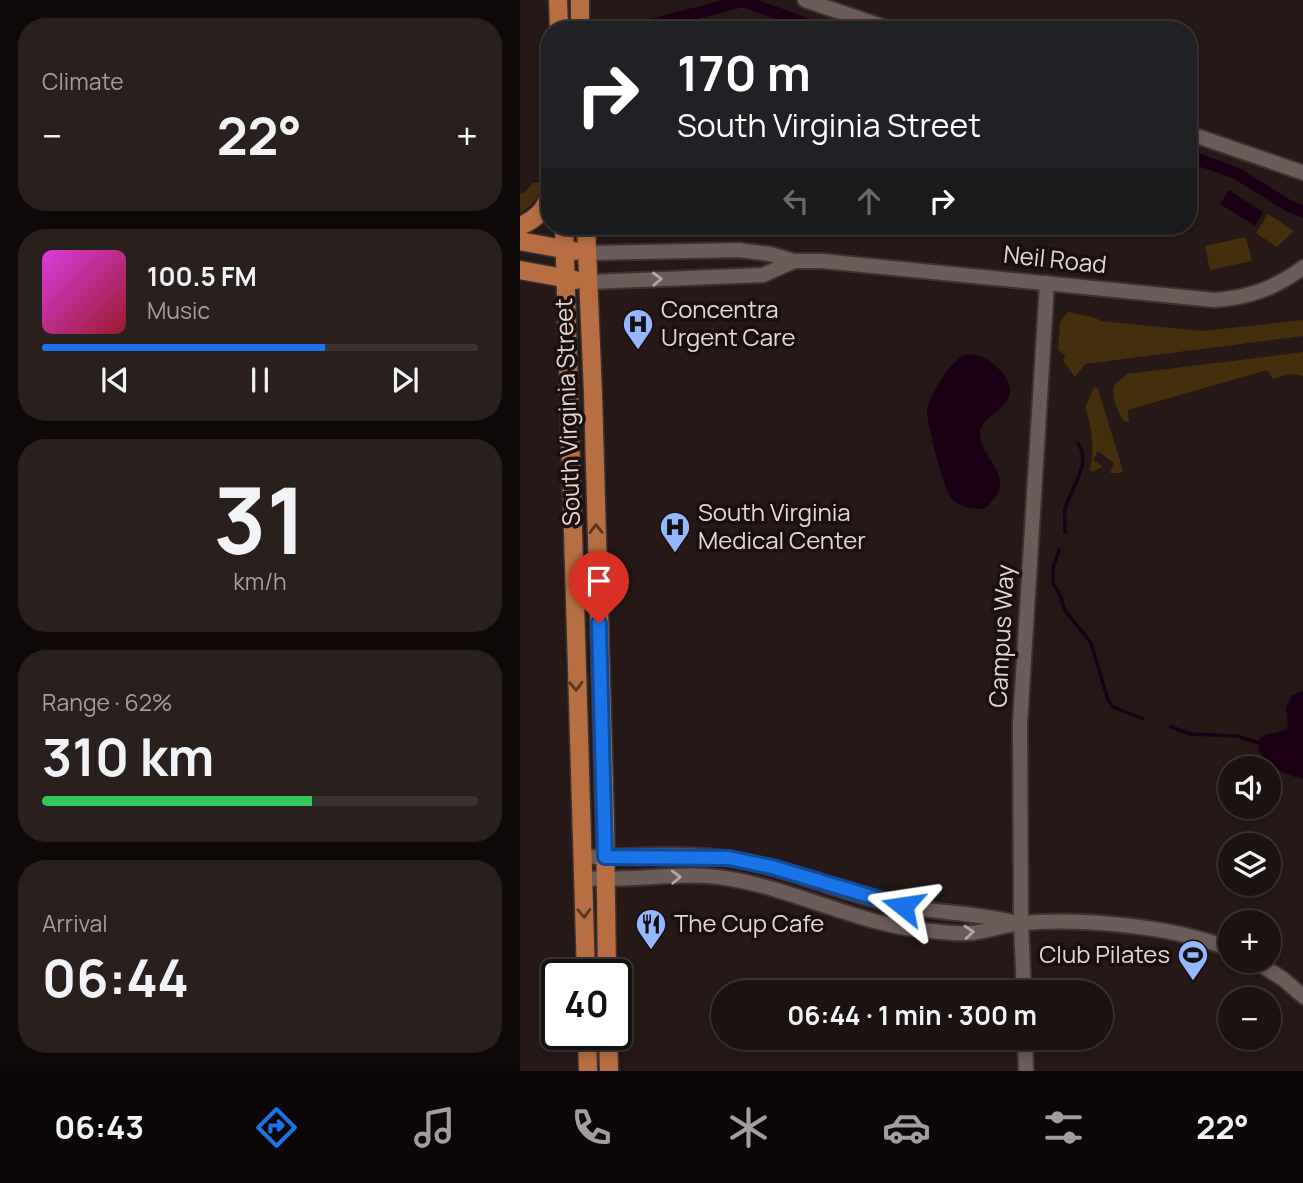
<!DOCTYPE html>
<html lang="en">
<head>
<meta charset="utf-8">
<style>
	body { margin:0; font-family:Manrope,sans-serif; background:#29201e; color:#f1f3f6; height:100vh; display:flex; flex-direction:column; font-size:26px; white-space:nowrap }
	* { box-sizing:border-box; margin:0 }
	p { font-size:23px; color:#a09e9f }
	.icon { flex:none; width:38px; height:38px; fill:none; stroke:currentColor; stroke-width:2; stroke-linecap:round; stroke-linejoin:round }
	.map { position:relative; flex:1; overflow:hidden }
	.side { display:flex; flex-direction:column; gap:18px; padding:18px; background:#0f0a09; width:520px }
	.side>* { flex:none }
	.banner { position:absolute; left:21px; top:21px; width:656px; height:214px; border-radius:28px; box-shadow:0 4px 10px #0003,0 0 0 2px #3a3230; background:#202124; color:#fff; overflow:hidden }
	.controls { position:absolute; left:698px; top:756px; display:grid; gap:14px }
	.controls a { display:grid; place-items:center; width:63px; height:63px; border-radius:50%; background:#1c1210; box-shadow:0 4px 10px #0003,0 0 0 2px #3a3230; font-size:35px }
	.speed { position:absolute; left:21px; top:959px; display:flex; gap:14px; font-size:35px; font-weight:700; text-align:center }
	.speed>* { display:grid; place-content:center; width:91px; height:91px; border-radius:50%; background:#1c1210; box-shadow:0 4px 10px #0003,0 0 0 2px #3a3230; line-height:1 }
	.speed .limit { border:4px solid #111; border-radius:10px; background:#fff; color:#111 }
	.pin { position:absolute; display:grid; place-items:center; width:60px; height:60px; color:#fff; margin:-72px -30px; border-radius:50% 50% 50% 0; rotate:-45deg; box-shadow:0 0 7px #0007 }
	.pin .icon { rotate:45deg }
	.me { position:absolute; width:77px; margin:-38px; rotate:285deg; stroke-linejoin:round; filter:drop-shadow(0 0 5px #0008) }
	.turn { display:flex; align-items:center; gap:24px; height:147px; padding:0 21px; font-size:32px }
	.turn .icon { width:91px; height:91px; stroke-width:2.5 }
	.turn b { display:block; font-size:49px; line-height:60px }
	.lanes { display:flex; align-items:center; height:66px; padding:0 21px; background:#0003; justify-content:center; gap:35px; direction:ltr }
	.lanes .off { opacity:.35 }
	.big { font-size:52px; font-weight:700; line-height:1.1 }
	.side .widget { flex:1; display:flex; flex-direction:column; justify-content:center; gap:10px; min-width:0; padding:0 24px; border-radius:28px; background:#29201e }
	.side .dial { align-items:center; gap:0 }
	.dial b { font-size:91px; line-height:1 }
	.song { display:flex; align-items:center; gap:21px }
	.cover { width:84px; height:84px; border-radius:10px; background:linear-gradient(135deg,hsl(300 70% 55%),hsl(350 70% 35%)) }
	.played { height:7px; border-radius:4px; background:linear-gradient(90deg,#1a73e8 65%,#3a3230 65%) }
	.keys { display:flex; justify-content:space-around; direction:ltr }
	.heat { display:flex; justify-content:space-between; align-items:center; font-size:38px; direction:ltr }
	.charge { height:10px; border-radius:5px; background:linear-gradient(90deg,#34c759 62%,#3a3230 0) }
	.trip { position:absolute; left:191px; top:980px; width:402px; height:70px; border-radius:35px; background:#1c1210; box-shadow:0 4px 10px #0003,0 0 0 2px #3a3230; font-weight:700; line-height:70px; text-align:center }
	.tabs { display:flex; height:112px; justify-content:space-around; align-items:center; background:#0b0706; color:#a09e9f }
	.tabs .icon { width:49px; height:49px }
	.tabs .on { color:#1a73e8 }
	.tabs b { font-size:32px; color:#f1f3f6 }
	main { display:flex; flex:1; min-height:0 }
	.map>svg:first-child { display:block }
</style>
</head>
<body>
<main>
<section class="side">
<div class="widget"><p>Climate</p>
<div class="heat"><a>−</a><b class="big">22°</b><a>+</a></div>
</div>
<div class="widget">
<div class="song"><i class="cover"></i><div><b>100.5 FM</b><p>Music</p></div></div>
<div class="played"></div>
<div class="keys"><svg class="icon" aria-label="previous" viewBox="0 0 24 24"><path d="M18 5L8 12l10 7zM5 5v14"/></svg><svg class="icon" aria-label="pause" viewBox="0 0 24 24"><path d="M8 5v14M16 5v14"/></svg><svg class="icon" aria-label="next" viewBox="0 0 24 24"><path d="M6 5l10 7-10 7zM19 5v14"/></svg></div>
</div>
<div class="widget dial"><b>31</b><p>km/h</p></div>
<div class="widget"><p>Range · 62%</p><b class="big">310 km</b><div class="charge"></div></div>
<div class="widget"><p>Arrival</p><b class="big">06:44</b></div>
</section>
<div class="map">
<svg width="784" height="1071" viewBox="0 0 784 1071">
	<rect width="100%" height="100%" fill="#251816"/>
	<g fill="#452e0b">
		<path d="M13 183H23C19 197 13 206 0 213V193L5 192Z"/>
		<path d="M748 214 774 231 757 247 736 233Z"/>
		<path d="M726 237 732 261 690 270 685 246Z"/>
		<path d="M549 311C558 317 570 314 581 321L682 331 783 320V336L565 364 555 377 543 361 545 355 538 350 540 322Z"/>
		<path d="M783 352V376L770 374 753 379 747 370 608 410 609 422H605C598 413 591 397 594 385L607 374Z"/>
		<path d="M574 387 578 389 603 471 598 473H590L594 463 578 451 573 460 582 466 573 472 570 469C575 451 572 425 565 408Z"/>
	</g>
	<g fill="#1b0016">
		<path d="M709 190 743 212 735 226 700 204Z"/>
		<path d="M447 354C461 355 470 359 480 370 511 406 460 412 460 432 459 462 503 476 464 509 454 509 440 507 433 500 424 493 407 423 407 411 409 395 431 359 447 354Z"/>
		<path d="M783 691H784L783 779C765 775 747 766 738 749L740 738C748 732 758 734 767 729L768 723 766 708 772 695Z"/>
	</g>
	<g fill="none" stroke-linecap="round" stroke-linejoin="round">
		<g stroke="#1b0016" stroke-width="3.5">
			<path d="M545 532C545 524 544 516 545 509 551 487 572 464 558 443"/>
			<path d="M539 550 533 568V583L541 597 544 609 571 643 588 700 593 707 623 719"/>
			<path d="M651 727 671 734 717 736 739 743"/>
		</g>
		<g stroke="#1b0016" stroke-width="12">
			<path d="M112 30 223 1 303 30"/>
			<path d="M668 156 716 173 769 206 784 212"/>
		</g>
		<g stroke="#3c3231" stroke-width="18">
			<g id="minor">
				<path d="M285 0 373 30"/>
				<path d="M668 133 784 173"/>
				<path d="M68 253 219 250 250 254 274 261H302L694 300C729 298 755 288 784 267"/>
				<path d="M69 282 243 275 274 261"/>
				<path d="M63 857C112 857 164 851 212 859 267 868 317 892 371 904 412 913 453 912 492 922"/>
				<path d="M63 878C112 882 163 870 211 879 280 891 342 926 411 931 424 932 436 934 449 933 466 932 483 925 501 923 562 918 654 926 710 949"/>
				<path d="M735 961 763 979 784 997"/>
				<path d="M504 992 501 923 500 724 527 283"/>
				<path d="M505 1038 506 1071"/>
			</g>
		</g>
		<g stroke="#3c3231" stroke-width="21">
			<g id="major">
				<path d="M38 0 39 30"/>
				<path d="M60 0V30"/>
				<path d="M0 226C15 220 25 211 30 194"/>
				<path d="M44 226 66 975"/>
				<path d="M66 226 73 394 85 824 87 975"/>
				<path d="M0 241 54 251"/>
				<path d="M0 270 55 280"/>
				<path d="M67 1034 68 1071"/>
				<path d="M88 1034 89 1071"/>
			</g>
		</g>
		<use href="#minor" stroke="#6b5b59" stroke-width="14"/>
		<use href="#major" stroke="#b76e42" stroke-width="18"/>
	</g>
	<defs><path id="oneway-chevron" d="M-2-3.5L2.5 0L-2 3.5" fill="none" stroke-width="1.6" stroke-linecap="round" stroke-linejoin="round" transform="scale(1.75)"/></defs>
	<g stroke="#b2a5a4">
		<use href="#oneway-chevron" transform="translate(137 279) rotate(-2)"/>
		<use href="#oneway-chevron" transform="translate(156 877) rotate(-2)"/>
		<use href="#oneway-chevron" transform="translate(449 932) rotate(-5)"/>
	</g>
	<g stroke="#593522">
		<use href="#oneway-chevron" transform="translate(76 529) rotate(-91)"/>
		<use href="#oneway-chevron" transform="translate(56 686) rotate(88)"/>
		<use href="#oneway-chevron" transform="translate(64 913) rotate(88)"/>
	</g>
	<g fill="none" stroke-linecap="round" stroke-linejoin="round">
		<g stroke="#114b97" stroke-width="18">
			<path id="route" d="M79 623 85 857 209 858 252 867 383 906"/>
		</g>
		<use href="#route" stroke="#1a73e8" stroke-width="12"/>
	</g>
	<defs>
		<g id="hospital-pin" transform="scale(1.575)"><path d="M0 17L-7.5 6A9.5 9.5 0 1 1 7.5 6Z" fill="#94b7fd" stroke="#1b0f0d"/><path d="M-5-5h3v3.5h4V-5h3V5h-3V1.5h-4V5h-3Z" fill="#111"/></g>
		<g id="restaurant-pin" transform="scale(1.575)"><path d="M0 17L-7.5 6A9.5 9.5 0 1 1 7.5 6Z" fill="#94b7fd" stroke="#1b0f0d"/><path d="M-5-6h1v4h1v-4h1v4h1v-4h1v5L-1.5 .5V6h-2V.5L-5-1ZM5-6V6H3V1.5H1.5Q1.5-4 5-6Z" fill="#111"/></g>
		<g id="stadium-pin" transform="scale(1.575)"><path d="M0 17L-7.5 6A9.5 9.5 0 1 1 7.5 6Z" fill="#94b7fd" stroke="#1b0f0d"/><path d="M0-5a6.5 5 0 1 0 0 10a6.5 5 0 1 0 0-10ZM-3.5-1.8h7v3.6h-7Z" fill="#111"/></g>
	</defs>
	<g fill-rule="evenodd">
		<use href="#hospital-pin" x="118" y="324"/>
		<use href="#hospital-pin" x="155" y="527"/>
		<use href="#restaurant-pin" x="131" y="924"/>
		<use href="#stadium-pin" x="673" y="955"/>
	</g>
	<g text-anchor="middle" stroke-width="7" stroke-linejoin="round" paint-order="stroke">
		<g font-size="24" fill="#e1d7d6" stroke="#1b0f0d">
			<text transform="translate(535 260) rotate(6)" y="8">Neil Road</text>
			<text transform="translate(48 412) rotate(-92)" y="8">South Virginia Street</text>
			<text transform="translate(482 636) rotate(-87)" y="8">Campus Way</text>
		</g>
		<g font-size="24" fill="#e1d7d6" stroke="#1b0f0d" text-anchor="start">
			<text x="141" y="318">Concentra<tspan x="141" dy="28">Urgent Care</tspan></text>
			<text x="178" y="521">South Virginia<tspan x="178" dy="28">Medical Center</tspan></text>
			<text x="154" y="932">The Cup Cafe</text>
			<text x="650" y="963" text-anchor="end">Club Pilates</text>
		</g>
	</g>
</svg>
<div class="controls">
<a><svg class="icon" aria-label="sound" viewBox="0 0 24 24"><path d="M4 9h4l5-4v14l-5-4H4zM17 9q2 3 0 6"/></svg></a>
<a><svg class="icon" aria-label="layers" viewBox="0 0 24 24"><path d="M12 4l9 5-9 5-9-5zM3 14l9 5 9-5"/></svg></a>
<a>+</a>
<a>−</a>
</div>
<div class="speed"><div class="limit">40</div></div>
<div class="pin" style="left:79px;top:623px;background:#d93025"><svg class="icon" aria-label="arrive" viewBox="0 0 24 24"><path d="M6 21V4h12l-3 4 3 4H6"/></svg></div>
<svg class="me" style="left:383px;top:906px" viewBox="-20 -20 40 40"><path d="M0-17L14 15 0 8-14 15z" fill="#1a73e8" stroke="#fff" stroke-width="4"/></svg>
<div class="trip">06:44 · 1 min · 300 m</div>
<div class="banner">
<div class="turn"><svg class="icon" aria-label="right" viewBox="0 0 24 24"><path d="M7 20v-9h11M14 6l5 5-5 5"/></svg><div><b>170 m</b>South Virginia Street</div></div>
<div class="lanes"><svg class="icon off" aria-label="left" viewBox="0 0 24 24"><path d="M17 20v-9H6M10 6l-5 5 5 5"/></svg><svg class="icon off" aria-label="ahead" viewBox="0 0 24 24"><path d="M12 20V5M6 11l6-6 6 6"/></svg><svg class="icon" aria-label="right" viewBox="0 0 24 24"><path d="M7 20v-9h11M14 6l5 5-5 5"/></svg></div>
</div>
</div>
</main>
<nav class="tabs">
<b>06:43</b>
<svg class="icon on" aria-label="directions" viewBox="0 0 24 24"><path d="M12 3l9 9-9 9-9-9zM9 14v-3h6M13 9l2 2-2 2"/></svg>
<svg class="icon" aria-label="music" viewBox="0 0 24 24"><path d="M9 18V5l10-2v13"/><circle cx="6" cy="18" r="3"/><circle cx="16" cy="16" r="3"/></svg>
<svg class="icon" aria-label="phone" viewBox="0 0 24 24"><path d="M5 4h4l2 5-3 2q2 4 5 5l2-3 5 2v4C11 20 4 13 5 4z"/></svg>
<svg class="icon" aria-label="climate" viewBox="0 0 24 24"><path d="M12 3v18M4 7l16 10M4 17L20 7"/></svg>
<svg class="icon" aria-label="car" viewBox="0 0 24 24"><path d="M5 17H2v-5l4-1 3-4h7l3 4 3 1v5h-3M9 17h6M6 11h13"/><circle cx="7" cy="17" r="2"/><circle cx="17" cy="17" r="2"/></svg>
<svg class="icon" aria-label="filters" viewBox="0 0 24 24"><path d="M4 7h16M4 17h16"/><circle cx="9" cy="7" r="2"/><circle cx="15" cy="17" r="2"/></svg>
<b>22°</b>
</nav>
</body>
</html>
